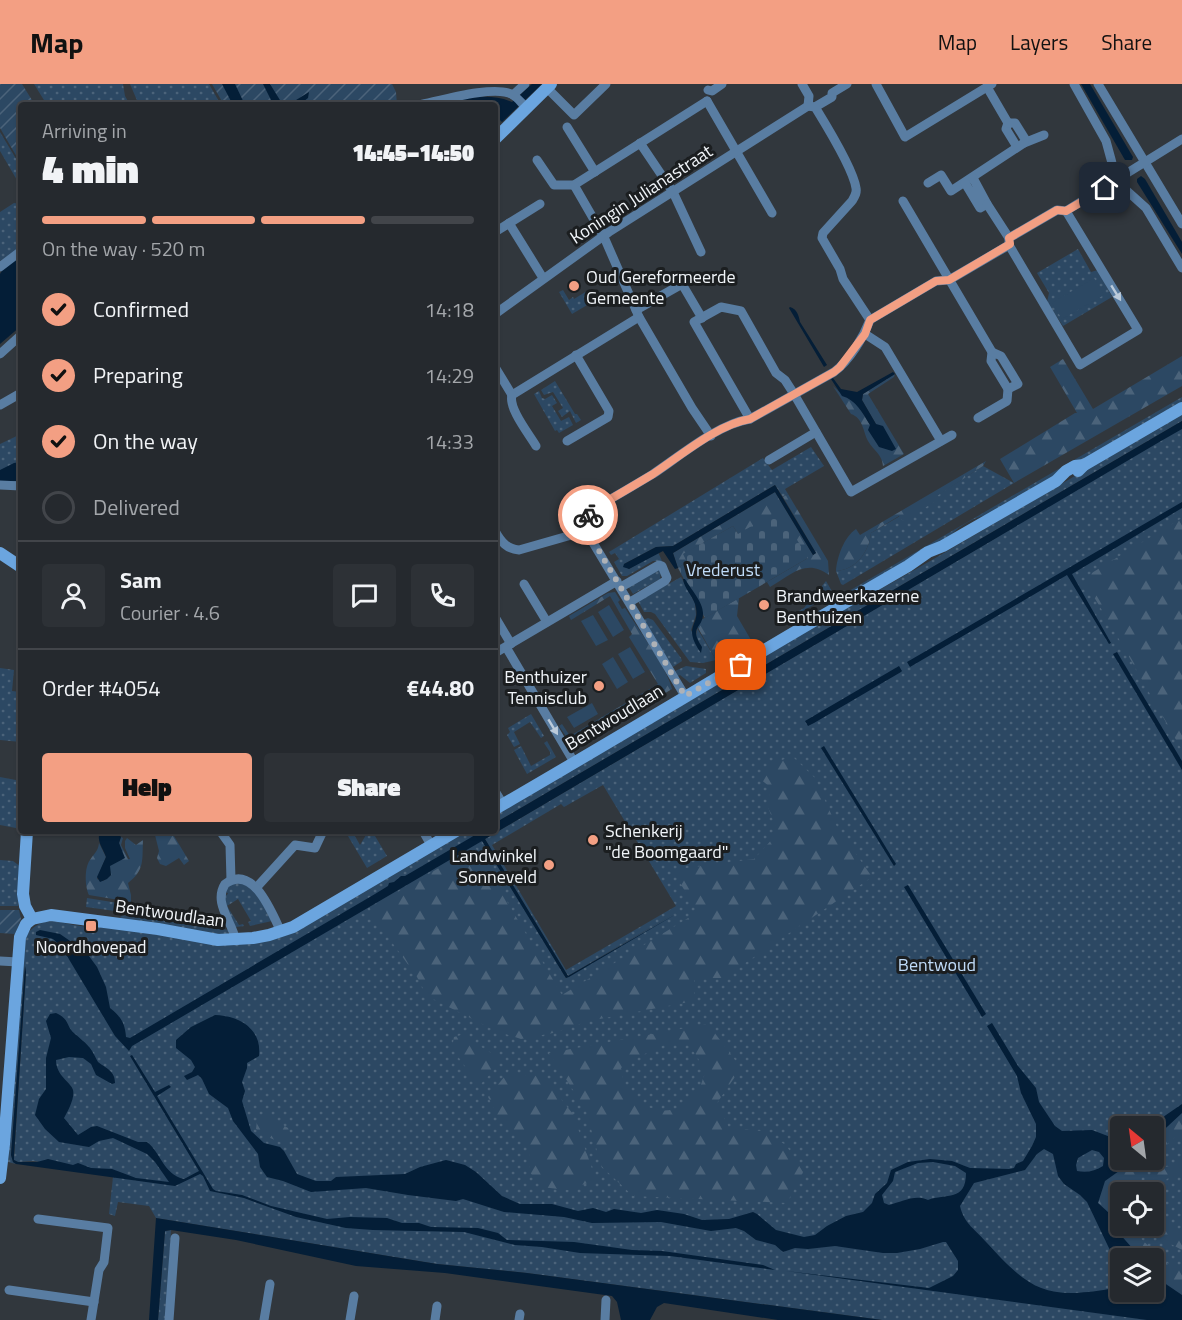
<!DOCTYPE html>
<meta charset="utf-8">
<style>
:root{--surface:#25292e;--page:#2d3136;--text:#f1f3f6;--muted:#a3a6aa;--line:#42454a;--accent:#f39f83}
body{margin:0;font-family:"Titillium Web",sans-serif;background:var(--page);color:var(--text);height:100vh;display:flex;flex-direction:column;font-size:22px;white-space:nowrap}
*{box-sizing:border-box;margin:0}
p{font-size:20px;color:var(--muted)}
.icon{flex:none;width:33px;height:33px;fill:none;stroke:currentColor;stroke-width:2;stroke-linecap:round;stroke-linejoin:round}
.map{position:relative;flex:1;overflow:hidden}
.panel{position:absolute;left:18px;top:18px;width:480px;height:732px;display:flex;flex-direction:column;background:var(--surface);border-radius:6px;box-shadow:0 2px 4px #0004,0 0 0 2px var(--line)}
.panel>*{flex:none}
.needle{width:39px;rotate:331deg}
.buttons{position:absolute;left:1110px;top:1032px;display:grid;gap:12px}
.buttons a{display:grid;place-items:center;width:54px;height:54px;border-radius:6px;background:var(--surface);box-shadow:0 2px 4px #0004,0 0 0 2px var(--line);font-size:30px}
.pin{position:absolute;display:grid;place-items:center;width:51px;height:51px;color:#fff;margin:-26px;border-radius:12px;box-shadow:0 3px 9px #0006}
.courier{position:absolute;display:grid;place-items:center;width:60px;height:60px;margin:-30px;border:4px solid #f39f83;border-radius:50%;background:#fff;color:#222;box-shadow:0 2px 8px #0007}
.headline em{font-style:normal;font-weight:800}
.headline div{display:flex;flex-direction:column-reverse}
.headline{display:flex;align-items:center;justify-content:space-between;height:102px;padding:0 24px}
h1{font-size:39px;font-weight:800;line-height:45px}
.bar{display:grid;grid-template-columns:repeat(4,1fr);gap:9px 6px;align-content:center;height:72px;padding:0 24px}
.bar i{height:8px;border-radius:4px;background:var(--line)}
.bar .current{background:var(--accent)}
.bar p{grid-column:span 4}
.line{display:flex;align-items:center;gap:15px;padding:0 24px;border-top:2px solid var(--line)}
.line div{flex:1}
.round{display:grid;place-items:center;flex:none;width:63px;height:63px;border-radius:6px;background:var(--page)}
ol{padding:0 24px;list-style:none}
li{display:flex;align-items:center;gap:18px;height:66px}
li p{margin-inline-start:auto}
li .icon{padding:6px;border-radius:50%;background:var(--accent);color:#111;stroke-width:4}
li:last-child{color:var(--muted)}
li i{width:33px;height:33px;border:3px solid var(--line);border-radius:50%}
.cta{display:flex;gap:12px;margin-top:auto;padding:12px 24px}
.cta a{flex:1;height:69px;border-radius:6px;background:var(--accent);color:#111;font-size:24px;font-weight:800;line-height:69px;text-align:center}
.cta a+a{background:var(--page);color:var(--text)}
header{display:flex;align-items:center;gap:36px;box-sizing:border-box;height:84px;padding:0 30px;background:var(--accent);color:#111}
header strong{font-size:28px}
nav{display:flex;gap:33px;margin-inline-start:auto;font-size:21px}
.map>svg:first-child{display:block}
.grass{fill:url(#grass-dots);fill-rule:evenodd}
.forest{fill:url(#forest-firs);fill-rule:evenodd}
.cemetery{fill:url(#cemetery-stones)}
.garden{fill:url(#garden-furrows)}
.pitch{fill:#2c4863}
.water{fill:#041e37;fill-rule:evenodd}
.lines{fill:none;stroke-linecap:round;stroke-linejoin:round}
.street{stroke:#597da2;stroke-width:9}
.secondary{stroke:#6ba5df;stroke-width:12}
.oneway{fill:#bccbdb}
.done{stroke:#aeb2b7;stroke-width:6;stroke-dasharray:0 10.8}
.route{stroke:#f39f83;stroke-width:8}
.poi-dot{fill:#f39f83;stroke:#1b1e20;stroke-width:2}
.labels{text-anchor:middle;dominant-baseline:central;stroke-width:6;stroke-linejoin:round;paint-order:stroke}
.street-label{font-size:18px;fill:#f1f5f9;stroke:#1b1e20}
.poi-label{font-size:18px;fill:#f1f5f9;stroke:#1b1e20;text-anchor:start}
.park-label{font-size:18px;fill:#c0dcf9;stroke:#1b1e20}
</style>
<header>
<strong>Map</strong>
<nav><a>Map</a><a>Layers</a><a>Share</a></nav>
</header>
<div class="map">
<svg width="1182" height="1236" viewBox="0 0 1182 1236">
<defs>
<pattern id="grass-dots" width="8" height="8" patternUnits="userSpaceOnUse" patternTransform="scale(1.5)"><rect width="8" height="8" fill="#2c4863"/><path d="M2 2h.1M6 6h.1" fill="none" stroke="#4b637a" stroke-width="1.8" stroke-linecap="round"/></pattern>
<pattern id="forest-firs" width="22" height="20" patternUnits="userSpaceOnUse" patternTransform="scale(1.5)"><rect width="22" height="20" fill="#2c4863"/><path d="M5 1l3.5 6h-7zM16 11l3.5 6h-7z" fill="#4b637a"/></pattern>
<pattern id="cemetery-stones" width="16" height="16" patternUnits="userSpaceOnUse" patternTransform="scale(1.5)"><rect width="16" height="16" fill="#2c4863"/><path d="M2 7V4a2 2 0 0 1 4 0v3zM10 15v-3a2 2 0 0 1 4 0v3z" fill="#4b637a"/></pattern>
<pattern id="garden-furrows" width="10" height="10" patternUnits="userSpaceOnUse" patternTransform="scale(1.5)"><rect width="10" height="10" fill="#2c4863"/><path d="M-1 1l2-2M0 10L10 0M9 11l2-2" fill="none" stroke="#4b637a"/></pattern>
</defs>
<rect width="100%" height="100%" fill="#31373d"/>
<!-- grass -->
<g class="grass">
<polygon points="34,0 123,0 125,12 130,21 47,21"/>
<polygon points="130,0 209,0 221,21 166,21 163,16 154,21 139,21"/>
<polygon points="0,48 21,83 21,103 0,67"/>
<polygon points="14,119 21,120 21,163 0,177 0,128"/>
<polygon points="1078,165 1091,188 1098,186 1112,213 1063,242 1047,218 1049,209 1037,189"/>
<polygon points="563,206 569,216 573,213 574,215 587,207 594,217 572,230 559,208"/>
<polygon points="555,297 575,330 577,330 581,336 576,339 570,327 562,333 558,327 563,324 553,308 544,311 541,306"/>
<polygon points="539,307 542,314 545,315 552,311 557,319 552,322 561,337 569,333 573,341 559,349 557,346 555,347 534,310"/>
<path d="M1182,313v6l-193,112c-13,1 -33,12 -40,23l-96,56 -4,-3z"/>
<polygon points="1182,329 1182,337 495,739 495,729 724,597 733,595 747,587 745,582 932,476"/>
<path d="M1182,340v896h-300l-355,-47 -90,-9 -281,-46 -7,-12 -31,-4 -3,14 -6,-2 4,-37 2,1 1,-6 -83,-11 -15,1 -4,-2 12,-188 -1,-6 -14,189 2,7 3,2 -8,-2 15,-223c22,-30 38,-13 67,-12l1,-3 116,18 94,-16 163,-95h18l-10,6 4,7 6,-4 84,138 111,-66 -109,64 -83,-137 509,-300zM603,701l73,121 -110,64 -74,-125 69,-41 3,3zM1120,1042h34v34h-34zM1120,1108h34v34h-34zM1120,1174h34v34h-34z"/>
<polygon points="21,350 21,400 0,399 0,360"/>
<polygon points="811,363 824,382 785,405 788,410 783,413 775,401 673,462 656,463 624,480 629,485 658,468 662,477 653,477 627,492 622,492 614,478 619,475 615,469 611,471 609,468 763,374 772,386"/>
<path d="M983,382l31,17 -171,102 -2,-1 -5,-13c20,-1 33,-19 35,-38l29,-17 3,4 32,-19 1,-5z"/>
<polygon points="657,485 661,488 660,495 633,510 628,502"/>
<polygon points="681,493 695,519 696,531 691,546 702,563 696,553 697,544 716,576 703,579 690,578 655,530 651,528 644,528 638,517"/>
<polygon points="826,497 833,509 788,536 787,534 804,524"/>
<polygon points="648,534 653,536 681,574 682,577 673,583 643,536"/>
<polygon points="686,582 706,585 706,589 690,599 680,591 678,592 675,587"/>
<polygon points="0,584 14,586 12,607 21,608 21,658 0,656"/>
<polygon points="531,630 544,652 541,654 530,638 514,648 520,660 514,663 507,651 510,648 508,644"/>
<polygon points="547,657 556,673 527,690 514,666 521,662 531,682 550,671 550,668 544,659"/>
<polygon points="0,693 21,697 21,745 0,741"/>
<polygon points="345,747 352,747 360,761 366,751 362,747 372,747 387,772 367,784"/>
<polygon points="0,776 13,777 21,783 18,822 0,822"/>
<polygon points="243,799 257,809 272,837 250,842 248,838 251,837 238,815 227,822 239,841 243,840 244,842 236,843 225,823 224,810 227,811 228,809 224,808 230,800"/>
<polygon points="87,814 224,836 230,843 86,823"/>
<polygon points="121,831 230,846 226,852 120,835"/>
<polygon points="171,1146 166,1236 158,1236 165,1147"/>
</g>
<!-- forest -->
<g class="forest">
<polygon points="1182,272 1182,302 1014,399 1000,375 1075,329 1077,329 1050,283 1063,275 1093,325"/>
<path d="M895,290l-1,3 -26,17 36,60 -21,12c-1,-12 -9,-15 -15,-25 -5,-10 -5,-23 -17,-27l-18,-28c6,6 9,8 16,12 10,5 15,17 21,27l6,-1 -14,-24 1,-6z"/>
<path d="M986,377l-3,5 -46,30 -1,5 -33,20 -4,-5 -28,17c-2,19 -15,37 -35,38 1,-14 8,-34 20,-42l4,6z"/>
<path d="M775,408l38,63 3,-2 -33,-56 5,-3 40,67 1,14c-23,-17 -38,0 -59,12l-3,-5 41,-24 -70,-24 -5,-8 -49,28 3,8 -9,6 -5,-15z"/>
<path d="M1182,434v232c-33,-56 -63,-114 -98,-169l6,-7z"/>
<path d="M615,508l5,8 -2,2 4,7 3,-1c12,19 43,62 47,81l-98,59 -15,-22 3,-2 8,12 88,-52 -29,-47 3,-3 -22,-38 -39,24 -2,-4 39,-23z"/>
<polygon points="739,514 737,532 751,556 716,576 697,542 701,536"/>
<polygon points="792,672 815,694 836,741 872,793 723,894 694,894 694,917 589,937 553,949 521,955 496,947 427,912 417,893 373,832 370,824 475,763 562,911 698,828 672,786 754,775 778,749 768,723 770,703 759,694 765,683"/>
<polygon points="154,747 171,747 189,777 184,781 179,774 166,782 160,780 157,774 159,767"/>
<path d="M121,753l2,1 -2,7 7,14h2l-5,-11v-7l2,-3 9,7 7,-5c-1,20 2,30 -15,43l3,12v7l-42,-7c-4,-8 -5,-27 1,-35 4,-7 8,-8 9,-17l7,14 -9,22 6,2 8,-6 -2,-9 13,-7 -3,-16z"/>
<path d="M708,940l33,44 -24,35 12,25 32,3 25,14 17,27 -16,31 -154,-7 -32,-30 -15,-56 -37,-57zM668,959l20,2 9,11 8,18c-3,6 -5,16 -9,21 -21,24 -51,18 -69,-4 -4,-5 -4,-16 -6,-23l9,-7z"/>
<polygon points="461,951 503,976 479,1002 452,964 454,953"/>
<path d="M509,987l24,6 7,-4 33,41 23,66 -28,10 -27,-3 -12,-16c4,-34 -9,-26 -27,-48 -5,-7 -9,-17 -14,-26z"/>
<polygon points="1182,1029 1182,1049 1170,1057 1154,1075 1154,1055"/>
<polygon points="265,1031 288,1044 291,1053 287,1061 263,1051 256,1045 257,1037"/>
<polygon points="1127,1076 1153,1076 1134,1095 1131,1108 1120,1108 1120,1142 1136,1142 1131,1145 1165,1178 1182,1187 1182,1211 1154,1192 1154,1174 1141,1174 1118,1148 1109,1129 1098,1119 1105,1096"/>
<path d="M1182,1081v12l-10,-2 -11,9 -5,30 17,15 9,5v16l-45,-24h17v-34h-6c7,-20 10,-27 34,-27z"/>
</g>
<!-- cemetery -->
<polygon class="cemetery" points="779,426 808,474 705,534 678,484 687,478 683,470 733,442 738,450"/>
<!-- garden -->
<g class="garden">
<polygon points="0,0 22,0 35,21 21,21 21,80 0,44"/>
<polygon points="212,0 392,0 396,8 397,21 224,21"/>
<polygon points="0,826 19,826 21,835 15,850 0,849"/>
</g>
<!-- pitch -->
<g class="pitch">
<polygon points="1094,194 1104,211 1062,235 1052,219"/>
<polygon points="609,521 624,546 613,553 598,528"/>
<polygon points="593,531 608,556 596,562 581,537"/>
<polygon points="630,563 645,588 633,595 618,570"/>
<polygon points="613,573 628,598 617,605 602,580"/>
<polygon points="592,619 598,630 574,644 567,633"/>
</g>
<!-- water -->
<g class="water">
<polygon points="222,0 235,0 245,21 233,21"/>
<polygon points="263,0 270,0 283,21 288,21 309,8 308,14 299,21 270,21 273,20"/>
<path d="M532,0h10l-40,38 -7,-7v-10h-62c26,-5 53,-14 79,-3z"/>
<polygon points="1081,0 1090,0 1133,73 1132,76 1125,76"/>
<polygon points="1141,92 1145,95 1182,158 1182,170 1137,98 1137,95"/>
<polygon points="21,171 21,242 0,260 0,190 5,182"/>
<path d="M790,223c7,2 9,9 10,15l27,43 -3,2 -35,-59z"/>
<path d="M893,288l2,2 -32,20 -1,6 14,24 7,2 13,23 -4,2 -13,-4 -11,-17 2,-5c-8,-13 -14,-25 -28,-29l-11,-17 2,-1 8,11 16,3z"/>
<path d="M1182,337v8l-21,12 -676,398 83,137 110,-63 -109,64 -3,1 -2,-3 -82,-134 -350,205 -3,5 -14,-15 -54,-90 -8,-7 -17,-4v-3l4,-2 20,4 26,18 11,15 9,20 4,21c11,9 15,15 16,29l4,1 245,-144 13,-8 1,-3 5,-1 7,-6h4l77,-45h13v-8z"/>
<polygon points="21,378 21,397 0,397 0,386 14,379"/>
<polygon points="775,401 816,469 813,471 775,408 673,469 678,484 675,485 663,467 629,485 623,483 624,480 656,463 673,462"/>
<polygon points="1182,418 1182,424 1072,490 1111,559 1109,560 1067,491 910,583 907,578"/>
<path d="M683,495h2c5,9 18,23 18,34 0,17 -15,12 -1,34l-1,6c-20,-29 1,-26 -6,-49 -3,-9 -11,-16 -12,-25z"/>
<polygon points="1117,568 1182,677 1182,686 1113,570"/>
<polygon points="899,582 902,587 901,588 814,639 808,642 805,637"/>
<polygon points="824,662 896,780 894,782 821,664"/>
<path d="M100,747l18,2 3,4 -2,6 6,15 -15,8 1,9 -4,4 -7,3 -3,-5 9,-20c-3,-9 -10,-16 -6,-26z"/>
<polygon points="908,801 986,930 982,933 904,803"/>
<path d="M25,882l1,6 -12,183v5l4,2h19l11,-3 25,6 5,-2 13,5 21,1 24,9 33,4 -14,-20 -8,-8 -34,-16 -14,3 -10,6 -30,-5 -14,-13 -10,-14 4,-16 7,-10v-31l5,-20 -5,-17 4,-7 6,-1c15,7 9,13 19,21 14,12 15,12 23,28 9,7 17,9 17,21l-3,1 -16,-9 -5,-11 -8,-6 -14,-1 -13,3c0,16 15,22 17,30 2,8 -5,21 -9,28l14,17 13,-8 6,-1 41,16h9c15,12 16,32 37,37l15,-8 -69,-115 2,-1 23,37 14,-7 2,2 -14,9 56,93 3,2 26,4 29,11 56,13 23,-2 37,1 15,5h17l12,4 47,1 20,5 9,7 67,2 58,8 30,1 101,14 12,5 -105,-14 -90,-3 -38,-6 -27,-2 -51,-13 -91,-2 -27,-2 -50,-11 -52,-19 -34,-7 -7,-15 -3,-2 -25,12 -159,-22 -3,-2 -2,-7z"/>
<path d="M215,931c25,1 47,14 44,41l-12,7v5l-5,14 3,9 -3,10 9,30 13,12 16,4 4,4 13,23 19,7h15l5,-4 69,-3 15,-7 26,-7 19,5 11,7 26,24 18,8h32l26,7 15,-3 13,4 8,-3 27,4 16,-3 27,4 18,6 27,-1 24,-7 4,2 19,16 28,7 11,-2 12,-9 19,-10 17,-4 9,-9 3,-9 12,-11 4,-13 17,-8 22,-3 22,2 18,7 39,1 5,-1 2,-4 7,-3 9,-15 4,-9v-13l-15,-31 -4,-17 -30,-50 5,-3 26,43 18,22 3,14 16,24 7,5 30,-1 21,8 7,1v21h7l-8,11 -14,10 -7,22 11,10 9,19 23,26h-21v34h34v-16l28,19v25h-35l-361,-49 143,17 24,-12 5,-6v-9l-12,-19h-3l-23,7 -23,4h-14l-48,-7 -27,3 -13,-1 -12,4 -8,-7 -19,-5 -12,-9 -8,-3 -25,3 -50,-9 -69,1 -28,-6 -60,-5 -41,-13 -7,2 -48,-6 -42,-7 -55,4 -28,-11 -16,-4 -7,-10 -2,-13 -25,-33 -5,-13 -19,-14 -7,-15 -4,-4 -11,5 -3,-4 8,-4 3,-5 -4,-7 -15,-12v-8l15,-13zM1044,1065l9,5 5,22 6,8 16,11 7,7 31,65v10l-9,12c-64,11 -80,0 -122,-46 -11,-13 -23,-19 -27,-37l14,-23 51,-13 12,-16zM1092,1066l7,2 5,6 -1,8c-8,5 -16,7 -26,5l-1,-6 2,-7zM933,1078l22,4 11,7c0,29 -20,20 -38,27 -13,-6 -26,2 -39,5l-5,-2 -2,-8 11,-14 2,-9 23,-9z"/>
<polygon points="1182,1020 1182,1029 1154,1055 1154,1042 1150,1042"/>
<polygon points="156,1134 437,1180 527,1189 882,1236 778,1236 664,1219 657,1223 650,1236 621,1236 617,1218 612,1212 445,1189 356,1182 236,1156 171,1146 165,1147 158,1236 149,1236"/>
</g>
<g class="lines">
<!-- street -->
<g class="street">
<polyline points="876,0 905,53 992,0"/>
<polyline points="1074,0 1106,57 1112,79 1119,95 1126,106 1146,124 1182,184"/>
<polyline points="1098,0 1182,140"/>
<polyline points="987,3 1008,39 1006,45 1017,63"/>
<polyline points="547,4 574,31 606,0"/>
<polyline points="708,6 712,7 722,0"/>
<polyline points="513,11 525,0"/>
<polyline points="707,17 772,129"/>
<path d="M419,21c20,-4 77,-21 94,-10 5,3 9,9 14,13"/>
<polyline points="815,23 832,13 832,9 847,0"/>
<polyline points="567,43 595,88"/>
<polyline points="640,59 673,108 701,168"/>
<polyline points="1024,59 1044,51"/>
<polyline points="537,76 554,101 574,101 707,17"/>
<polyline points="928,99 941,91 951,107 1024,59 1025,55 1015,39 1008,39"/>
<polyline points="965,99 980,124 987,120 973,94"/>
<polyline points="574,101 604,153 639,233 692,324 711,352"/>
<polyline points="903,117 992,268 991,277 1008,305 1007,317 978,334"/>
<polyline points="987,120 1009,154"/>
<polyline points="509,139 543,194"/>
<polyline points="495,148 540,120"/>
<polyline points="1009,161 1080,281 1138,246 1066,127"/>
<polyline points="0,183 21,167"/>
<polyline points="636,226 682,200 702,234"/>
<polyline points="495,230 609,148 808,22"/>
<polyline points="870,236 936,197 949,196 1009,161 1009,154 1057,126 1066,127 1182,55"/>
<polyline points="865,250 885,263 941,357"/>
<polyline points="992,268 1001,272 1018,300 1008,305"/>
<polyline points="0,270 21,251"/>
<polyline points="495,283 512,311"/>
<polyline points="512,311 639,233"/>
<path d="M512,311c-4,13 17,39 24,51"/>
<polyline points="0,321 21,309"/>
<polyline points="750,335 694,238 721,223 741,227 776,289 785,296 794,310 851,408 952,351"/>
<polyline points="567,357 608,333 609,327 576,271"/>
<polyline points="769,376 816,348"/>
<polyline points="0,401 21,402"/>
<path d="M495,447c6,11 12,18 24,19l56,-16h9l5,2 96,160"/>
<path d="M584,450c1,-10 1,-18 9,-25 20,-11 40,-23 60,-35 27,-18 65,-50 97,-55l84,-47c16,-12 29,-34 36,-52l-27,-41 -3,-10 -18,-31 1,-5 29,-32c3,-5 5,-8 4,-13 -3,-20 -30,-63 -41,-81l-7,-1 1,-10 -7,-12"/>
<polyline points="524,500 547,538"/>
<polyline points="621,503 659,481 662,482 667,494 665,497 630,518"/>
<polyline points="495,533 511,560"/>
<polyline points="506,563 574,678"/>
<polyline points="495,569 617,497"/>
<polyline points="495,707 503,720"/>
<polyline points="220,747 230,761 231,796"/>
<polyline points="423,747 431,761"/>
<polyline points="256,804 295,761 315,764 323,747"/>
<path d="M236,857c-4,-20 -23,-38 -11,-57 28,-21 47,29 56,48"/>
<polyline points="0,877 18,878"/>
<polyline points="38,1135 108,1144 104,1178 99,1186 91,1236"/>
<polyline points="9,1206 94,1218"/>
<polyline points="169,1236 175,1154"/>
<polyline points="264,1236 270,1200"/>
<polyline points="350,1236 354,1212"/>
<polyline points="435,1236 437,1222"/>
<polyline points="519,1236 520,1230"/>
<polyline points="605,1236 606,1216"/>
</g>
<!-- secondary -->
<g class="secondary">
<polyline points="495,55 551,0"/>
<polyline points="1078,387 1084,381 1182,324"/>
<polyline points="0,469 21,483"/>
<path d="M495,725c138,-80 274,-163 413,-243l20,-14 15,-6 113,-65 10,-10 9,-5 9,-1"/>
<polyline points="27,747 23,810 25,822 32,835"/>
<polyline points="0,1094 4,1060 20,853 26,840 32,835 51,831 158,845 218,856 253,854 269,851 293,843 456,747"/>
</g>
</g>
<!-- one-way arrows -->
<defs><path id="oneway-solid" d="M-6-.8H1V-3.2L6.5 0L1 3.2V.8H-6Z" transform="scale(1.5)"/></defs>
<g class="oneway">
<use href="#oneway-solid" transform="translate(1116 209) rotate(58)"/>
<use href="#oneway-solid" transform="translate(553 643) rotate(59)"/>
</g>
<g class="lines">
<!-- done -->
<polyline class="done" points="588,431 584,450 592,455 685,612 741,581"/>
<!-- route -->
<path class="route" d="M588,431l5,-6c20,-11 40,-23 60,-35 27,-18 65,-50 97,-55l84,-47 6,-5 25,-33 5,-14 66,-39 13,-1 61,-36 -1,-6 48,-28 9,1 39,-23"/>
</g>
<!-- markers -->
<g class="poi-dot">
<circle cx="574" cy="202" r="6"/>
<circle cx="764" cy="521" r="6"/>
<circle cx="599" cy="602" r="6"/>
<circle cx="593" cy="756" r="6"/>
<circle cx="549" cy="781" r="6"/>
<rect x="85" y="836" width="12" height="12" rx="3"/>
</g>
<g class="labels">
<!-- street labels -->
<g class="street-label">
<text transform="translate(641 110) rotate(-33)">Koningin Julianastraat</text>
<text transform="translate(614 633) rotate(-31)">Bentwoudlaan</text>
<text transform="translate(170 829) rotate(8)">Bentwoudlaan</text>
</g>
<!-- poi labels -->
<g class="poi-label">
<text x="586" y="192">Oud Gereformeerde<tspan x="586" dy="21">Gemeente</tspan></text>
<text x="776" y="511">Brandweerkazerne<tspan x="776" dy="21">Benthuizen</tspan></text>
<text x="587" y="592" text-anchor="end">Benthuizer<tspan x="587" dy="21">Tennisclub</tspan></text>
<text x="605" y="746">Schenkerij<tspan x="605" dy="21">"de Boomgaard"</tspan></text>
<text x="537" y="771" text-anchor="end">Landwinkel<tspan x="537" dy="21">Sonneveld</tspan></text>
<text x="91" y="862" text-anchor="middle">Noordhovepad</text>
</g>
<!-- park labels -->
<g class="park-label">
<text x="723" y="485">Vrederust</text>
<text x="937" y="880">Bentwoud</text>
</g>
</g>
</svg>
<div class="buttons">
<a><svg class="needle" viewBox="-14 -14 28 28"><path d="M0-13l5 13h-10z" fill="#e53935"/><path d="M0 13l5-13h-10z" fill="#a3a6aa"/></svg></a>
<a><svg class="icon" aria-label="locate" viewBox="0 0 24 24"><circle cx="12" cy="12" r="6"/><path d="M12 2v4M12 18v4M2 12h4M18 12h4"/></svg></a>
<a><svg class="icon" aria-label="layers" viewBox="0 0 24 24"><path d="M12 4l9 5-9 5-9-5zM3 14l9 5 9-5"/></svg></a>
</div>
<div class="pin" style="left:741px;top:581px;background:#ea580c"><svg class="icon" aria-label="bag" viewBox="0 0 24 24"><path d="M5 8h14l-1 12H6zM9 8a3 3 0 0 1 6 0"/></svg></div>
<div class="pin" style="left:1105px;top:104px;background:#1f2937"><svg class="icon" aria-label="home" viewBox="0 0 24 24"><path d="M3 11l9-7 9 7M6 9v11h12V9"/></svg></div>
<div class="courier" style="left:588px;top:431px"><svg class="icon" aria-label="bike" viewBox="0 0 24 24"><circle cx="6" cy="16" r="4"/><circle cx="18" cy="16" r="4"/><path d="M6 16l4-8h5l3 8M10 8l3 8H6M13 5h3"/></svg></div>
<section class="panel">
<div class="headline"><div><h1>4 min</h1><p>Arriving in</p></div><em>14:45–14:50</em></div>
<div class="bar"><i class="current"></i><i class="current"></i><i class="current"></i><i></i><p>On the way · 520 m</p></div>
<ol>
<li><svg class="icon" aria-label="check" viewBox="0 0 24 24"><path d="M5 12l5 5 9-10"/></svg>Confirmed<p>14:18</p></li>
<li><svg class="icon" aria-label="check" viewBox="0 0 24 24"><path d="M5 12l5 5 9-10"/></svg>Preparing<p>14:29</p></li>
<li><svg class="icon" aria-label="check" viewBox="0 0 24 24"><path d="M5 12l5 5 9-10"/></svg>On the way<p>14:33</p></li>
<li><i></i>Delivered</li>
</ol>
<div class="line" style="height:108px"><a class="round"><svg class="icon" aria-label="person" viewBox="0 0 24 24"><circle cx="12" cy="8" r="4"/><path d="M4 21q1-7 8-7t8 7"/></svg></a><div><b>Sam</b><p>Courier · 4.6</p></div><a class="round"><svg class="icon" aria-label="chat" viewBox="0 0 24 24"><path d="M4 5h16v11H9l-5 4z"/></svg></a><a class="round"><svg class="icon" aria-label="phone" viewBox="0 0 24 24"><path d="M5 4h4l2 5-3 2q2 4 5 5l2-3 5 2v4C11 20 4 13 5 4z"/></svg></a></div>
<div class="line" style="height:78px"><div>Order #4054</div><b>€44.80</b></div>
<div class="cta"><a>Help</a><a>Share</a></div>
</section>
</div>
